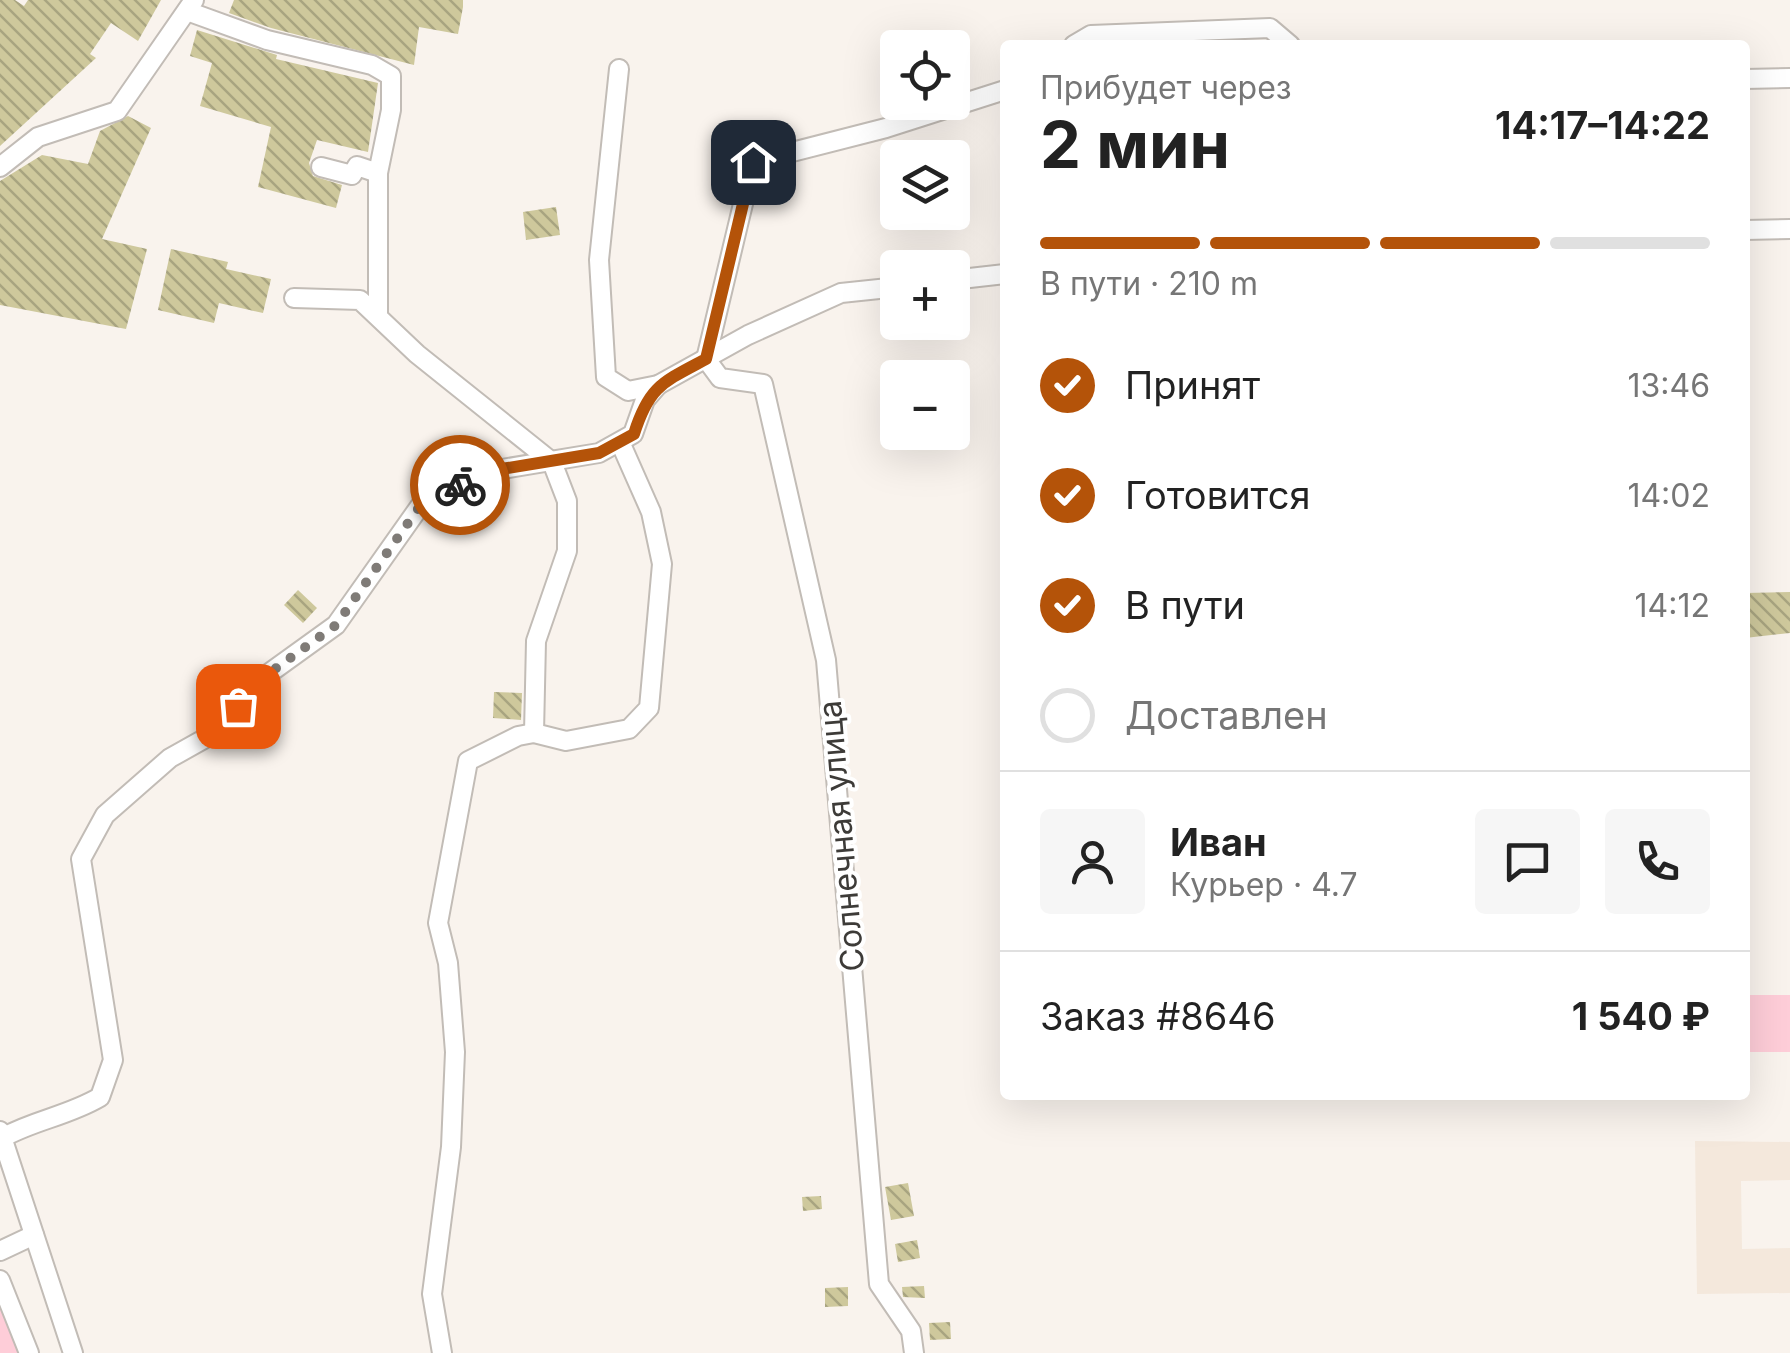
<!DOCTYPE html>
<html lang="ru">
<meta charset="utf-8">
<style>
:root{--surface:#fff;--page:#f6f6f6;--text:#222;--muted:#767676;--line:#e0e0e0;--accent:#b45309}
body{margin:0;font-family:Inter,sans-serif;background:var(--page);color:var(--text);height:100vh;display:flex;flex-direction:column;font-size:38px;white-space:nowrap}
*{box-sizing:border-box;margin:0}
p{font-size:32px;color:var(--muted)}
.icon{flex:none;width:55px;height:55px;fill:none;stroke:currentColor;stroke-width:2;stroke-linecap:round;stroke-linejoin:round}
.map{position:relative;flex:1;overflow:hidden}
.sheet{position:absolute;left:1000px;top:40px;width:750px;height:1060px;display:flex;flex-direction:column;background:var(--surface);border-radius:10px;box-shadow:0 10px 40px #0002}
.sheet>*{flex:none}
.controls{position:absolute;left:880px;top:30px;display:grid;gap:20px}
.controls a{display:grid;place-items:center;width:90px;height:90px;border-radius:10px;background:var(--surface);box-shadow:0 10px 40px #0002;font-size:50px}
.pin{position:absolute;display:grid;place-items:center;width:85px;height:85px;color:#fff;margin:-42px;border-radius:20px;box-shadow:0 5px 15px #0006}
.courier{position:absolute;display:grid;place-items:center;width:100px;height:100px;margin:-50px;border:8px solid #b45309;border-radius:50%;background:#fff;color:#222;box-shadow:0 2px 12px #0007}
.headline em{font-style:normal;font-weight:700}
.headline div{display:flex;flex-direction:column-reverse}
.headline{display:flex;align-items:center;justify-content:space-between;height:170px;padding:0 40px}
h1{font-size:65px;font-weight:700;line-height:75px}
.bar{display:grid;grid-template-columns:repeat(4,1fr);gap:15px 10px;align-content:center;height:120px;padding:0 40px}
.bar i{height:12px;border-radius:8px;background:var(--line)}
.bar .on{background:var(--accent)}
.bar p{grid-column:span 4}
.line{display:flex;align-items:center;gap:25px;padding:0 40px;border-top:2px solid var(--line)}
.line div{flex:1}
.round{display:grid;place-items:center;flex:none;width:105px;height:105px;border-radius:10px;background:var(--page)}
ol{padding:0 40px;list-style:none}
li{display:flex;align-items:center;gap:30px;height:110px}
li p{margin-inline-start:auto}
li .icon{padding:10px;border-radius:50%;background:var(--accent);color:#fff;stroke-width:4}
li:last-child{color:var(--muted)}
li i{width:55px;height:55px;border:5px solid var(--line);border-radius:50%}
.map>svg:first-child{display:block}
.built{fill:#f4e8dc}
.green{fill:#fecdd8}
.building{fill:url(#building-back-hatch)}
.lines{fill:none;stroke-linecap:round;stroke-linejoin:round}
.street-casing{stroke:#c2bcb6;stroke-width:22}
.street{stroke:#fff;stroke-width:18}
.done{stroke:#7f7b77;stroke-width:10;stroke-dasharray:0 18}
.route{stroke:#b45309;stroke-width:12}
.labels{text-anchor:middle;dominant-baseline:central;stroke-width:8;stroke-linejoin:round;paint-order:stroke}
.street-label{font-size:32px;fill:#3d3b38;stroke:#fff}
</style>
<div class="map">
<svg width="1790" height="1353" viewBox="0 0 1790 1353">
<defs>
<pattern id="building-back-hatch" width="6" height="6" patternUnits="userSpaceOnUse" patternTransform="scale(2.5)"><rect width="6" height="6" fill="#cec89c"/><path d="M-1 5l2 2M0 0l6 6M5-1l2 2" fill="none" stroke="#a8a480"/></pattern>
</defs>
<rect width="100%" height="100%" fill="#f9f3ed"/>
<!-- built -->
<polygon class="built" points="1695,1141 1790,1142 1790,1180 1741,1181 1742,1249 1790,1248 1790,1293 1697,1294"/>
<!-- green -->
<g class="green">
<rect x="1745" y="995" width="45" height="57"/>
<polygon points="0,1288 20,1353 0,1353"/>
</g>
<!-- building -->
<g class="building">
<polygon points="0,0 15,0 24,6 28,0 161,0 138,41 111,23 90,54 96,58 0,146"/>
<polygon points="234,0 463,0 463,7 458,34 419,27 414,65 271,28 229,13"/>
<polygon points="197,30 277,55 276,59 378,83 368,152 317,140 309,163 313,176 342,185 336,208 258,187 271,127 200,106 212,63 190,56"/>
<polygon points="128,116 151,128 102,239 147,249 126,329 0,305 0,181 42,155 88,164 100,131"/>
<polygon points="556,207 560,235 526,240 523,212"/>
<polygon points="171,249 228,262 226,269 271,279 263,313 219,303 214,323 158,310"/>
<polygon points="298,590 317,608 303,623 284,605"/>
<polygon points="1790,592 1790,633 1745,638 1745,593"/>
<polygon points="494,692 522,693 521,720 493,718"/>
<polygon points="908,1183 914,1216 891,1220 885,1187"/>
<polygon points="821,1196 822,1209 803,1211 802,1197"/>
<polygon points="917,1240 920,1258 898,1262 895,1244"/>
<polygon points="924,1286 925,1298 903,1297 902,1287"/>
<polygon points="848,1287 848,1306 825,1307 825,1288"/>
<polygon points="950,1322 951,1339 930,1340 929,1323"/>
</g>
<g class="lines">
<defs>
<g id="street">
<polyline points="187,11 267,40 372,65 391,76 391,110 378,173 378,315"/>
<polyline points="1074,45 1091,35 1270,28 1290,45"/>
<polyline points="619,69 599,260 606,377 628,391 658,385 748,335 841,293 898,287"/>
<polyline points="1745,79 1790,78"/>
<polyline points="0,167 38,137 117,111 194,0"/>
<polyline points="321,167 352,175 357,166 378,173"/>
<polyline points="1745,230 1790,229"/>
<polyline points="952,280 1005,274"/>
<polyline points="294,298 360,300 417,354 552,462 567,501 567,551 536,641 534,733 566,741 629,729 649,708 662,564 651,512 620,442"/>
<polyline points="0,1131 73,1353"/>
<path d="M2,1138c32,-18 66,-22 98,-41l13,-37 -32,-201 24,-44 65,-57 50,-28 37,-48 79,-57 89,-126 77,-30 97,-16 34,-19 12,-34 13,-15"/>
<polyline points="0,1251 34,1235"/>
<polyline points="0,1280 29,1353"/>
<polyline points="442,1353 432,1294 451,1147 455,1052 448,963 438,923 468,761 518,736 534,733"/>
<polyline points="914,1353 911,1331 879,1284 826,660 763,384 720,378 706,359 753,162 886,128 1005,90"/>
</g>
</defs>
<!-- street casing -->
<use href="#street" class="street-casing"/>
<!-- street -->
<use href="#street" class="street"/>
</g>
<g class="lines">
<!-- done -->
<polyline class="done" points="238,706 257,682 336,625 425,499 460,485"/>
<!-- route -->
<path class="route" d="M460,485l42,-16 97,-16 35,-19c15,-48 29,-52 72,-75l47,-197"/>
</g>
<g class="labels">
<!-- street labels -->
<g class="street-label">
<text transform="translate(841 836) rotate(-95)">Солнечная улица</text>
</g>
</g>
</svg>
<div class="controls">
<a><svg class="icon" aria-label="locate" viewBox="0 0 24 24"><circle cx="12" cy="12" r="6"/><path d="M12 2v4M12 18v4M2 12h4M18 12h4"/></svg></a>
<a><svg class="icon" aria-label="layers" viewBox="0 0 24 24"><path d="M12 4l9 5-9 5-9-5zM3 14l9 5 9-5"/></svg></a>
<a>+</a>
<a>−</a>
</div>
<div class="pin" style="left:238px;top:706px;background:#ea580c"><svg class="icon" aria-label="bag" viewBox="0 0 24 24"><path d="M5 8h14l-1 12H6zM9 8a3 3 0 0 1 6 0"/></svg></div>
<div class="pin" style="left:753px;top:162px;background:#1f2937"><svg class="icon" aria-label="home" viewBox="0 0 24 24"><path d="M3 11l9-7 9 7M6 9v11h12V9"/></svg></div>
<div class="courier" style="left:460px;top:485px"><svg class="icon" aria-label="bike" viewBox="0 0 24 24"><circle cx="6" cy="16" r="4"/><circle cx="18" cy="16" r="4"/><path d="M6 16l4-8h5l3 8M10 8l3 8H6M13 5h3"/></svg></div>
<section class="sheet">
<div class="headline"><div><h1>2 мин</h1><p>Прибудет через</p></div><em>14:17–14:22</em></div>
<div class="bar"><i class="on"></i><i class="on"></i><i class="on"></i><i></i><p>В пути · 210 m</p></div>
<ol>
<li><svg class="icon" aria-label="check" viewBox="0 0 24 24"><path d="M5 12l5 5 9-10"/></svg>Принят<p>13:46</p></li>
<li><svg class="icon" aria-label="check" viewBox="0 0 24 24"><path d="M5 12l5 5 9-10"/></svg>Готовится<p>14:02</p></li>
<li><svg class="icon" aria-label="check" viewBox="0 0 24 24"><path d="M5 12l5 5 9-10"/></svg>В пути<p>14:12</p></li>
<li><i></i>Доставлен</li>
</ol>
<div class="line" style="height:180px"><a class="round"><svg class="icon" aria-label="person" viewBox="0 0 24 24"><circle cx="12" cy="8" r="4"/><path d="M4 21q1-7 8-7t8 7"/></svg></a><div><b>Иван</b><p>Курьер · 4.7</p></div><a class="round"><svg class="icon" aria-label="chat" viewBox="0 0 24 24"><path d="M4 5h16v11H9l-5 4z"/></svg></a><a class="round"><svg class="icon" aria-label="phone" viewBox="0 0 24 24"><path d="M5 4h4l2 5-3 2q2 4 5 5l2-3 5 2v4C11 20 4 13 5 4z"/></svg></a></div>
<div class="line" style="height:130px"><div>Заказ #8646</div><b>1 540 ₽</b></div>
</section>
</div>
